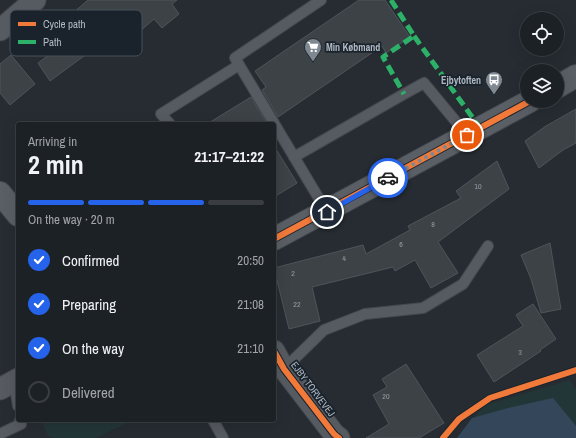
<!DOCTYPE html>
<meta charset="utf-8">
<style>
:root{--surface:#1c2126;--page:#25292e;--text:#f1f3f6;--muted:#a0a3a7;--line:#3a3e43;--accent:#2563eb}
body{margin:0;font-family:"Archivo Narrow",sans-serif;background:var(--page);color:var(--text);height:100vh;display:flex;flex-direction:column;font-size:15px;white-space:nowrap}
*{box-sizing:border-box;margin:0}
p{font-size:13px;color:var(--muted)}
.icon{flex:none;width:22px;height:22px;fill:none;stroke:currentColor;stroke-width:2;stroke-linecap:round;stroke-linejoin:round}
.map{position:relative;flex:1;overflow:hidden}
.sheet{position:absolute;left:16px;top:122px;width:260px;height:300px;display:flex;flex-direction:column;background:var(--surface);border-radius:4px;box-shadow:0 4px 16px #0002,0 0 0 1px var(--line)}
.sheet>*{flex:none}
.controls{position:absolute;left:520px;top:12px;display:grid;gap:8px}
.controls a{display:grid;place-items:center;width:44px;height:44px;border-radius:50%;background:var(--surface);box-shadow:0 4px 16px #0002,0 0 0 1px var(--line);font-size:20px}
.pin{position:absolute;display:grid;place-items:center;width:34px;height:34px;color:#fff;margin:-17px;border:2px solid #fff;border-radius:50%;box-shadow:0 1px 4px #0007}
.courier{position:absolute;display:grid;place-items:center;width:40px;height:40px;margin:-20px;border:3px solid #2563eb;border-radius:50%;background:#fff;color:#222;box-shadow:0 1px 5px #0007}
.summary em{font-style:normal;font-weight:700}
.summary div{display:flex;flex-direction:column-reverse}
.summary{display:flex;align-items:center;justify-content:space-between;height:68px;padding:0 12px}
h1{font-size:26px;font-weight:700;line-height:30px}
.bar{display:grid;grid-template-columns:repeat(4,1fr);gap:6px 4px;align-content:center;height:48px;padding:0 12px}
.bar i{height:5px;border-radius:3px;background:var(--line)}
.bar .on{background:var(--accent)}
.bar p{grid-column:span 4}
ol{padding:0 12px;list-style:none}
li{display:flex;align-items:center;gap:12px;height:44px}
li p{margin-inline-start:auto}
li .icon{padding:4px;border-radius:50%;background:var(--accent);color:#fff;stroke-width:4}
li:last-child{color:var(--muted)}
li i{width:22px;height:22px;border:2px solid var(--line);border-radius:50%}
.map>svg:first-child{display:block}
.green{fill:#233637}
.water{fill:#34465a}
.building{fill:#3d4247;stroke:#4e545a}
.lines{fill:none;stroke-linecap:round;stroke-linejoin:round}
.lane-casing{stroke:#44484d;stroke-width:12}
.street-casing{stroke:#44484d;stroke-width:23}
.secondary-casing{stroke:#44484d;stroke-width:24}
.lane{stroke:#565a61;stroke-width:10}
.street{stroke:#565a61;stroke-width:21}
.secondary{stroke:#5a5f66;stroke-width:22}
.quiet{stroke:#2db169;stroke-width:5;stroke-dasharray:10 5;stroke-linecap:butt}
.cycleway-casing{stroke:#1a232c;stroke-width:8}
.cycleway{stroke:#f17a3a;stroke-width:6}
.done{stroke:#7f8891;stroke-width:4;stroke-dasharray:0 7.2}
.route{stroke:#2563eb;stroke-width:5}
.labels{text-anchor:middle;dominant-baseline:central;stroke-width:3.5;stroke-linejoin:round;paint-order:stroke}
.number-label{font-size:8px;fill:#929ba5}
.poi-label{font-size:10px;font-weight:bold;fill:#afb9c4;stroke:#1a232c;text-anchor:start}
.street-label{font-size:10px;fill:#afb9c4;stroke:#1a232c}
.key{fill:#1a232c;stroke:#47505a;stroke-width:1}
.key-label{font-size:11px;fill:#afb9c4}
</style>
<div class="map">
<svg width="576" height="438" viewBox="0 0 576 438">
<rect width="100%" height="100%" fill="#262c32"/>
<!-- green -->
<g class="green">
<polygon points="570,380 576,389 576,438 456,438 485,405"/>
<polygon points="41,420 133,420 96,438 53,438 48,436"/>
</g>
<!-- water -->
<polygon class="water" points="553,398 576,426 576,438 457,438 472,418 508,408"/>
<!-- building -->
<g class="building">
<polygon points="88,0 177,0 172,4 179,14 162,28 154,19 124,45 113,32 96,47 50,81 38,63 85,29 72,14"/>
<polygon points="359,0 385,0 410,37 386,53 382,46 278,117 262,90 266,87 255,71"/>
<polygon points="11,55 35,84 10,105 0,93 0,64"/>
<polygon points="251,97 267,124 207,124"/>
<polygon points="576,109 576,143 563,150 539,168 525,141 546,126"/>
<polygon points="274,146 297,183 274,197"/>
<polygon points="497,161 509,189 438,242 458,273 431,288 415,260 395,271 393,267 312,287 320,321 289,329 274,268 363,245 366,254 410,230 408,226 461,198 456,191"/>
<polygon points="550,243 561,309 541,313 531,279 521,255"/>
<polygon points="533,304 556,339 540,350 541,351 494,382 477,355 523,326 516,315"/>
<polygon points="406,364 444,423 419,438 366,438 389,424 373,395 387,387 382,379"/>
</g>
<g class="lines">
<defs>
<g id="lane">
<polyline points="321,0 235,58 327,212"/>
<polyline points="170,124 161,114 239,65"/>
<polyline points="294,157 404,94 424,83 467,135"/>
<polyline points="274,374 284,369 324,330 365,314 423,308 463,284 488,246"/>
<polyline points="14,381 18,406"/>
<polyline points="213,420 223,438"/>
<polyline points="0,434 21,424 20,420"/>
</g>
<g id="street">
<polyline points="0,30 35,0"/>
<polyline points="274,351 284,369 334,434 339,438"/>
<polyline points="0,389 18,379"/>
</g>
<g id="secondary">
<polyline points="557,87 576,76"/>
<polyline points="0,193 18,215"/>
<polyline points="274,239 530,101"/>
</g>
</defs>
<!-- lane casing -->
<use href="#lane" class="lane-casing"/>
<!-- street casing -->
<use href="#street" class="street-casing"/>
<!-- secondary casing -->
<use href="#secondary" class="secondary-casing"/>
<!-- lane -->
<use href="#lane" class="lane"/>
<!-- street -->
<use href="#street" class="street"/>
<!-- secondary -->
<use href="#secondary" class="secondary"/>
<!-- quiet -->
<g class="quiet">
<polyline points="391,0 414,36 383,57 404,94"/>
<polyline points="414,36 480,128"/>
</g>
<defs>
<g id="cycleway">
<polyline points="274,239 530,101"/>
<polyline points="274,351 284,369 334,434 339,438"/>
<polyline points="443,438 459,419 490,398 576,370"/>
</g>
</defs>
<!-- cycleway casing -->
<use href="#cycleway" class="cycleway-casing"/>
<!-- cycleway -->
<use href="#cycleway" class="cycleway"/>
</g>
<g class="lines">
<!-- done -->
<polyline class="done" points="388,178 467,135"/>
<!-- route -->
<polyline class="route" points="327,212 388,178"/>
</g>
<!-- icons -->
<defs>
<symbol id="supermarket-pin" viewBox="-11 -11 22 30"><path d="M0 17L-7.5 6A9.5 9.5 0 1 1 7.5 6Z" fill="#7f8891" stroke="#1a232c"/><path d="M-6-5.5h2.5l.6 2H6L4.5 2H-2.5L-4.4-4H-6ZM-1.5 3.2a1.3 1.3 0 1 0 .1 0ZM3 3.2a1.3 1.3 0 1 0 .1 0Z" fill="#fff"/></symbol>
<symbol id="bus-pin" viewBox="-11 -11 22 30"><path d="M0 17L-7.5 6A9.5 9.5 0 1 1 7.5 6Z" fill="#7f8891" stroke="#1a232c"/><path d="M-5-6H5V4H4V6H2V4H-2V6H-4V4H-5ZM-3.5-4V0h7V-4ZM-3.5 1.2v1.5H-2V1.2ZM2 1.2v1.5H3.5V1.2Z" fill="#fff"/></symbol>
</defs>
<g fill-rule="evenodd">
<use href="#supermarket-pin" x="303" y="37" width="20" height="27"/>
<use href="#bus-pin" x="484" y="70" width="20" height="27"/>
</g>
<g class="labels">
<!-- number labels -->
<g class="number-label">
<text x="478" y="186">10</text>
<text x="433" y="224">8</text>
<text x="401" y="244">6</text>
<text x="344" y="258">4</text>
<text x="293" y="273">2</text>
<text x="297" y="304">22</text>
<text x="520" y="352">3</text>
<text x="386" y="396">20</text>
</g>
<!-- poi labels -->
<g class="poi-label">
<text x="326" y="47">Min Købmand</text>
<text x="481" y="80" text-anchor="end">Ejbytoften</text>
</g>
<!-- street labels -->
<g class="street-label">
<text transform="translate(313 389) rotate(53)">EJBY TORVEVEJ</text>
</g>
</g>
<!-- legend -->
<rect x="10" y="10" width="132" height="46" rx="6" class="key"/>
<rect x="18" y="22" width="18" height="4" fill="#f17a3a"/>
<rect x="18" y="40" width="18" height="4" fill="#2db169"/>
<g class="key-label">
<text x="43" y="28">Cycle path</text>
<text x="43" y="46">Path</text>
</g>
</svg>
<div class="controls">
<a><svg class="icon" aria-label="locate" viewBox="0 0 24 24"><circle cx="12" cy="12" r="6"/><path d="M12 2v4M12 18v4M2 12h4M18 12h4"/></svg></a>
<a><svg class="icon" aria-label="layers" viewBox="0 0 24 24"><path d="M12 4l9 5-9 5-9-5zM3 14l9 5 9-5"/></svg></a>
</div>
<div class="pin" style="left:467px;top:135px;background:#ea580c"><svg class="icon" aria-label="bag" viewBox="0 0 24 24"><path d="M5 8h14l-1 12H6zM9 8a3 3 0 0 1 6 0"/></svg></div>
<div class="pin" style="left:327px;top:212px;background:#1f2937"><svg class="icon" aria-label="home" viewBox="0 0 24 24"><path d="M3 11l9-7 9 7M6 9v11h12V9"/></svg></div>
<div class="courier" style="left:388px;top:178px"><svg class="icon" aria-label="car" viewBox="0 0 24 24"><path d="M5 17H2v-5l4-1 3-4h7l3 4 3 1v5h-3M9 17h6M6 11h13"/><circle cx="7" cy="17" r="2"/><circle cx="17" cy="17" r="2"/></svg></div>
<section class="sheet">
<div class="summary"><div><h1>2 min</h1><p>Arriving in</p></div><em>21:17–21:22</em></div>
<div class="bar"><i class="on"></i><i class="on"></i><i class="on"></i><i></i><p>On the way · 20 m</p></div>
<ol>
<li><svg class="icon" aria-label="check" viewBox="0 0 24 24"><path d="M5 12l5 5 9-10"/></svg>Confirmed<p>20:50</p></li>
<li><svg class="icon" aria-label="check" viewBox="0 0 24 24"><path d="M5 12l5 5 9-10"/></svg>Preparing<p>21:08</p></li>
<li><svg class="icon" aria-label="check" viewBox="0 0 24 24"><path d="M5 12l5 5 9-10"/></svg>On the way<p>21:10</p></li>
<li><i></i>Delivered</li>
</ol>
</section>
</div>
